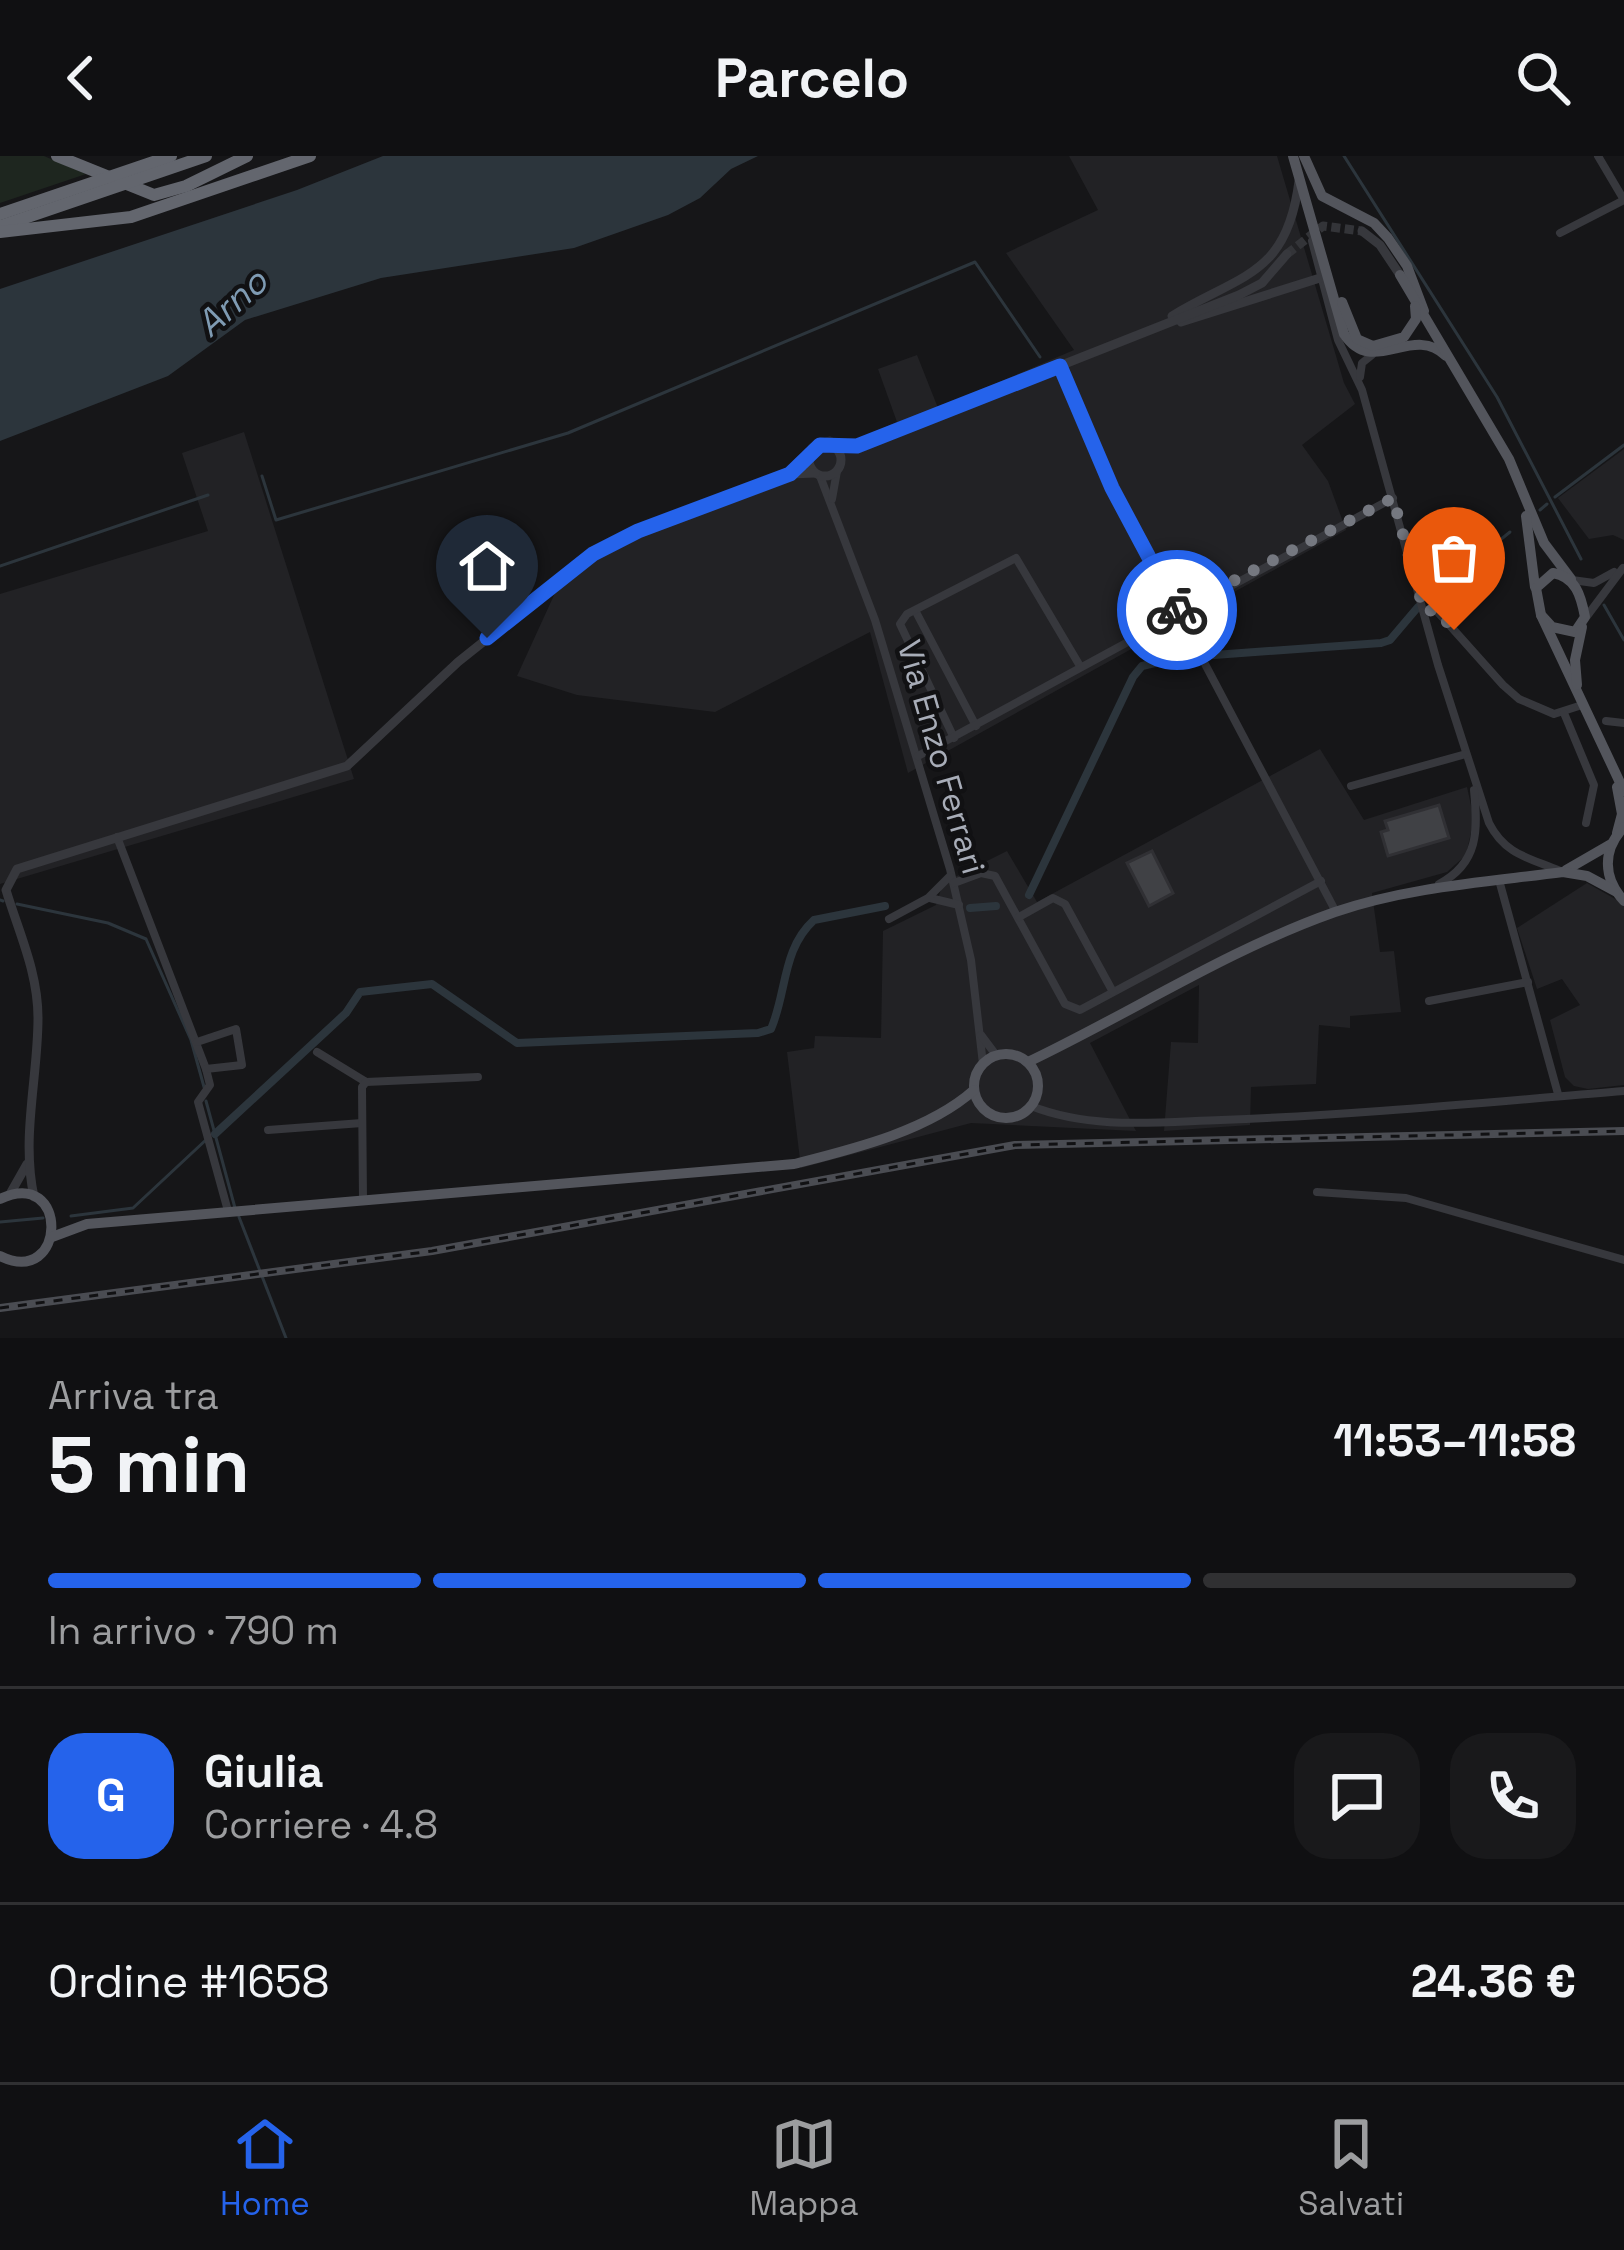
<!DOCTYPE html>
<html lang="it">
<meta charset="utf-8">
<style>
:root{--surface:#101012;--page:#19191b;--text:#f1f3f6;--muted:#9c9d9f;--line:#303032;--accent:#2563eb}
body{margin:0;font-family:"Space Grotesk",sans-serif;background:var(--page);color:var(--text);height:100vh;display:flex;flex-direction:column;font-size:45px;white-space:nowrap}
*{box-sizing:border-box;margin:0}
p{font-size:39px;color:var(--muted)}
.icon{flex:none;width:66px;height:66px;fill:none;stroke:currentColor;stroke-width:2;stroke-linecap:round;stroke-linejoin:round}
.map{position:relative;height:1182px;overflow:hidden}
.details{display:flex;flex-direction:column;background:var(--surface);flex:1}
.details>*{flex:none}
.pin{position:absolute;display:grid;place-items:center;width:102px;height:102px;color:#fff;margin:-123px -51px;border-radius:50% 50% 50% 0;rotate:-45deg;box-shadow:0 0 12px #0007}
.pin .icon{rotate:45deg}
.courier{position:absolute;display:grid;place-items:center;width:120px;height:120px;margin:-60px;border:9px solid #2563eb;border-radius:50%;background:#fff;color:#222;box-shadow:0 3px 15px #0007}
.overview em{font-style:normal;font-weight:700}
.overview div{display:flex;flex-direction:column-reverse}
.overview{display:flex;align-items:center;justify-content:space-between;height:204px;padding:0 48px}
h1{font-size:78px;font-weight:700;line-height:90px}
.bar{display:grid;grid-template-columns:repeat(4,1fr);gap:18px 12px;align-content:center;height:144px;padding:0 48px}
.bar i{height:15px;border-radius:9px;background:var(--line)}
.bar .current{background:var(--accent)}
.bar p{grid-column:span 4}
.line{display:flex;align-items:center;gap:30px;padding:0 48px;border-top:3px solid var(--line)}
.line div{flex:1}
.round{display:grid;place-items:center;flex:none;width:126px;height:126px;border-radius:36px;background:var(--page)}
header{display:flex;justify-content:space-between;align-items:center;height:156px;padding:0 48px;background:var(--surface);font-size:54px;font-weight:700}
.dock{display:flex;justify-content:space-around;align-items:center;height:168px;border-top:3px solid var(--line);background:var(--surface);font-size:33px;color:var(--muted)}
.dock a{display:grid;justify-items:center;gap:6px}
.dock .current{color:var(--accent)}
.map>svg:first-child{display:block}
.built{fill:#222225}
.green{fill:#1e261f}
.water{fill:#2c353c}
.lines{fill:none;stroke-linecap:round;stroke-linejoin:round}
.stream{stroke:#2c353c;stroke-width:3}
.canal{stroke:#2c353c;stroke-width:8}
.building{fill:#404145;stroke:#303034;stroke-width:3}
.tertiary-tunnel{stroke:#333438;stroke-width:9;stroke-dasharray:9 4.5;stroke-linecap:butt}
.minor{stroke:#37383d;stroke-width:8}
.tertiary{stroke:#37383d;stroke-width:9}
.primary{stroke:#53555c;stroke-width:10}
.motorway{stroke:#63666e;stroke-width:12}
.rail-casing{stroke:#4a4c52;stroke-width:8}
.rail{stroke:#111113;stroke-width:3;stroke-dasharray:9;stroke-linecap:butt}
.done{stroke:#757880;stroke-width:12;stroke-dasharray:0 21.6}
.route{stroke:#2563eb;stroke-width:15}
.labels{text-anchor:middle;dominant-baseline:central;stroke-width:9;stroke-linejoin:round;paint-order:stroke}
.street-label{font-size:33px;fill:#a8adb8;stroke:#111113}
.water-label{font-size:36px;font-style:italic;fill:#7f9bb3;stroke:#111113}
</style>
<header><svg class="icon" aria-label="back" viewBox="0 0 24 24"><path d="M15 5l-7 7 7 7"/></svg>Parcelo<svg class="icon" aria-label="search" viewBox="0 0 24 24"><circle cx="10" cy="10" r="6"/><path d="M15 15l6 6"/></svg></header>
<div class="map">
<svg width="1624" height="1182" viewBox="0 0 1624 1182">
<rect width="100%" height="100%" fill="#161618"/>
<!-- built -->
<g class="built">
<polygon points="1069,0 1277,0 1344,227 1355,248 1302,289 1328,325 1346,374 908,617 870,476 715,556 577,539 517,520 566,413 589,394 626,375 799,307 809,288 830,280 845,289 897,266 878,213 917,199 938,252 1074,194 1006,97 1098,54"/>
<polygon points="244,276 354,623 0,728 0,438 208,375 182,297"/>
<polygon points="1624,293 1624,384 1613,379 1589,383 1558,342"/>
<polygon points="1320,593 1364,664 1467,631 1474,663 1466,699 1447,716 1372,737 1380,796 1394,795 1401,856 1350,860 1350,872 1319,869 1316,928 1251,931 1250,969 1164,975 1171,886 1198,887 1199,829 1090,887 1136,975 971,967 801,1012 787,896 814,892 815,880 881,882 883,775 936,749 943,727 1007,695 1037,746"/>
<polygon points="1587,727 1624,748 1624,929 1588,933 1574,930 1565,921 1550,864 1580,849 1562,823 1537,833 1517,772"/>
</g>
<!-- green -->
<polygon class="green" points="0,0 44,0 86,18 0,47"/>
<!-- water -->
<polygon class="water" points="383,0 758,0 731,13 700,42 668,59 574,92 381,122 245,164 168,220 0,285 0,133 297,34"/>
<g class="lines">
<!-- stream -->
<g class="stream">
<polyline points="1344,0 1497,241 1581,403"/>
<polyline points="262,320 276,364 568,277 975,106 1040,201"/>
<polyline points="1555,341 1624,289"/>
<polyline points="1540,354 1547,348"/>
<polyline points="0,410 208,339"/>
<polyline points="1427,443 1510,376"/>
<polyline points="1604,449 1624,484"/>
<polyline points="0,744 3,745"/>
<polyline points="17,748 108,767 146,783 191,884 204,931"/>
<polyline points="206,945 235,1052"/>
<polyline points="71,1060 133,1052 208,982"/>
<polyline points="239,1061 286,1182"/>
<polyline points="0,1066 43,1062"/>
</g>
<!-- canal -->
<g class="canal">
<polyline points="1214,499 1381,487 1390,484 1418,451"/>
<polyline points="1029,739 1133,521 1142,510 1185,500"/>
<polyline points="970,752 996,750"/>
<path d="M215,978l131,-121 14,-21 72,-8 85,59 241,-10 13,-4c16,-37 11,-80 43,-109l71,-14"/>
</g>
</g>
<!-- building -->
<g class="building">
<polygon points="1439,649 1449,682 1388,700 1381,676 1388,674 1385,665"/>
<polygon points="1152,695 1173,737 1149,750 1127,707"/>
</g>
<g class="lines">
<!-- tertiary-tunnel -->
<polyline class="tertiary-tunnel" points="1287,98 1323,70 1362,75"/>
<!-- minor -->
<g class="minor">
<polyline points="1560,77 1624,44 1598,0"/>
<path d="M1312,85l26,99 24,50 76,275 51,158c16,32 41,35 71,48"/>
<polyline points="1060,210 1112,332 1336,756"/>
<polyline points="1360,221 1362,207 1372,199"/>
<polyline points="820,320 875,464 950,713 971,804 983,908"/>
<polyline points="832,343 837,315"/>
<polyline points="1572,424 1594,427 1614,416"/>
<polyline points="1424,455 1436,454 1503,529 1519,543 1554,558 1582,549"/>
<polyline points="916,456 976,570"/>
<polyline points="1587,460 1623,412"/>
<polyline points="1564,557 1594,629 1586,667"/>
<polyline points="1606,565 1624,567"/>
<polyline points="954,582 900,468 907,458 1016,402 1080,510"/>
<polyline points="918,600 1393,342"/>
<polyline points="1351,630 1466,598"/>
<polyline points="117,681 206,913 210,929 198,946 228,1055"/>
<polyline points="1499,724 1558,938"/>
<polyline points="954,727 981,717 995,720 1065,848 1080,854 1321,725"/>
<path d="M1439,728c40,-21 39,-54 35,-94"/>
<polyline points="930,742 959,749"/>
<polyline points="1019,761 1053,742 1065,748 1113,836"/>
<polyline points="889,763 928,742 950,720"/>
<polyline points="1429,845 1528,826"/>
<polyline points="981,879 996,899"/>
<polyline points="197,886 236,873 242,909 206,913"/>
<polyline points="317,896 366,926 478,921"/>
<path d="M1031,950c61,24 126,16 190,14 134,-5 269,-18 403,-29"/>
<polyline points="268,974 362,967"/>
<polyline points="1317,1036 1406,1042 1624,1104"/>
<polyline points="363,1044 362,931 366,926"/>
</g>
<!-- tertiary -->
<g class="tertiary">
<polyline points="1362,75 1380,89 1400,119"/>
<path d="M1172,160c69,-42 115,-40 127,-135"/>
<polyline points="1181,166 1320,122"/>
<circle cx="825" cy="304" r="16"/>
<polyline points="835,291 857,290 1239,139 1262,127 1287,98"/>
<polyline points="10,1038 27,1008"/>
<path d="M34,1041c-13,-60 4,-119 4,-179 0,-46 -19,-85 -32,-128l11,-21 330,-103 111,-104 135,-108 45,-23 152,-57 25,-1"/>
</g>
<!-- primary -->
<g class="primary">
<path d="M1293,0l51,178c29,44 68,-11 102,22"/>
<polyline points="1304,0 1322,40 1374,67 1388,82 1407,110 1424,155"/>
<polyline points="1400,119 1509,303 1544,387 1571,423"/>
<polyline points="1342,146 1357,183 1373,190 1404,181 1416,163 1415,150"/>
<polyline points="1526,360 1535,431"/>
<path d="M1553,417c23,4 28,23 32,44l-10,15 -23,-5 -11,-12 -5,-27z"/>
<polyline points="1541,459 1624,635"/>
<polyline points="1577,529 1575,504 1582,471"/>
<polyline points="1617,631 1622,658 1617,677"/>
<path d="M1624,671c-22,23 -21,51 0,74"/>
<polyline points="1566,714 1611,688"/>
<circle cx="1006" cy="930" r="32"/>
<path d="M1028,906c103,-49 199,-112 307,-150 73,-25 152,-30 228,-40l24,4 28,15"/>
<path d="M0,1043c70,-33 67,90 0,57"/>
<path d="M52,1081l35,-13 707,-60c59,-15 134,-33 180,-74"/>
</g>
<!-- motorway -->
<g class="motorway">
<polyline points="57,0 154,39 186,30 247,0"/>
<polyline points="0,58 171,0"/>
<polyline points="1,70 206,0"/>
<polyline points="0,76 131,61 310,0"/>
</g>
<defs>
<polyline id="rail" points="0,1152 432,1095 1015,989 1624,975"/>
</defs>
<!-- rail casing -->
<use href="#rail" class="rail-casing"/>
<!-- rail -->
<use href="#rail" class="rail"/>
</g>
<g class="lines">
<!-- done -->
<polyline class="done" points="1177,454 1393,342 1424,455 1436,454 1454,474"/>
<!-- route -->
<polyline class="route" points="487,482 593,398 638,375 790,318 820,289 857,290 1060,210 1112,332 1177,454"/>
</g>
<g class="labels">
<!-- street labels -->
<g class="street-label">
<text transform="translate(941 601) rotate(74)">Via Enzo Ferrari</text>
</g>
<!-- water labels -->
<g class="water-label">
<text transform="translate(232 147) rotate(-42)">Arno</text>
</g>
</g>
</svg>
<div class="pin" style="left:1454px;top:474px;background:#ea580c"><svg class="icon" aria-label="bag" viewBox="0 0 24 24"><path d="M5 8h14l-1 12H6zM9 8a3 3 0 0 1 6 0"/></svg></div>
<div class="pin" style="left:487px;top:482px;background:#1f2937"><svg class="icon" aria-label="home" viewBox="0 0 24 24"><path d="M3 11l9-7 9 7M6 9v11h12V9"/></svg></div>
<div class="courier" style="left:1177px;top:454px"><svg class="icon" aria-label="bike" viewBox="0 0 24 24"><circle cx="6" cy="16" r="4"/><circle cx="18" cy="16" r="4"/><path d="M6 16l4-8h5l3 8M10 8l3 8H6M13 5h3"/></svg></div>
</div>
<section class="details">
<div class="overview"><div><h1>5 min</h1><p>Arriva tra</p></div><em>11:53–11:58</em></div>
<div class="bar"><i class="current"></i><i class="current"></i><i class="current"></i><i></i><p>In arrivo · 790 m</p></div>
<div class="line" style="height:216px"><b class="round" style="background:var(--accent);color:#fff">G</b><div><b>Giulia</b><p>Corriere · 4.8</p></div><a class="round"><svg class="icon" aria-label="chat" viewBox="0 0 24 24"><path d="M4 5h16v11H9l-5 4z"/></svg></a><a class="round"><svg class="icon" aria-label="phone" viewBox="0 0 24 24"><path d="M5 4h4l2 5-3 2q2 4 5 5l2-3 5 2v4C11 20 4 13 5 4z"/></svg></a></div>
<div class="line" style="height:156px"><div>Ordine #1658</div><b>24.36 €</b></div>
</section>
<nav class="dock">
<a class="current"><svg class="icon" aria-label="home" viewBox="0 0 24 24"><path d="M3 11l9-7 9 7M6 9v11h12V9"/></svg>Home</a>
<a><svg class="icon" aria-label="map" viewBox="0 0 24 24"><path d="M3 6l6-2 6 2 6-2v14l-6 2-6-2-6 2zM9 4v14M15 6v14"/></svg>Mappa</a>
<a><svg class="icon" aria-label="saved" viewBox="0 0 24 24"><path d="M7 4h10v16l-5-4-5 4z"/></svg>Salvati</a>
</nav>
